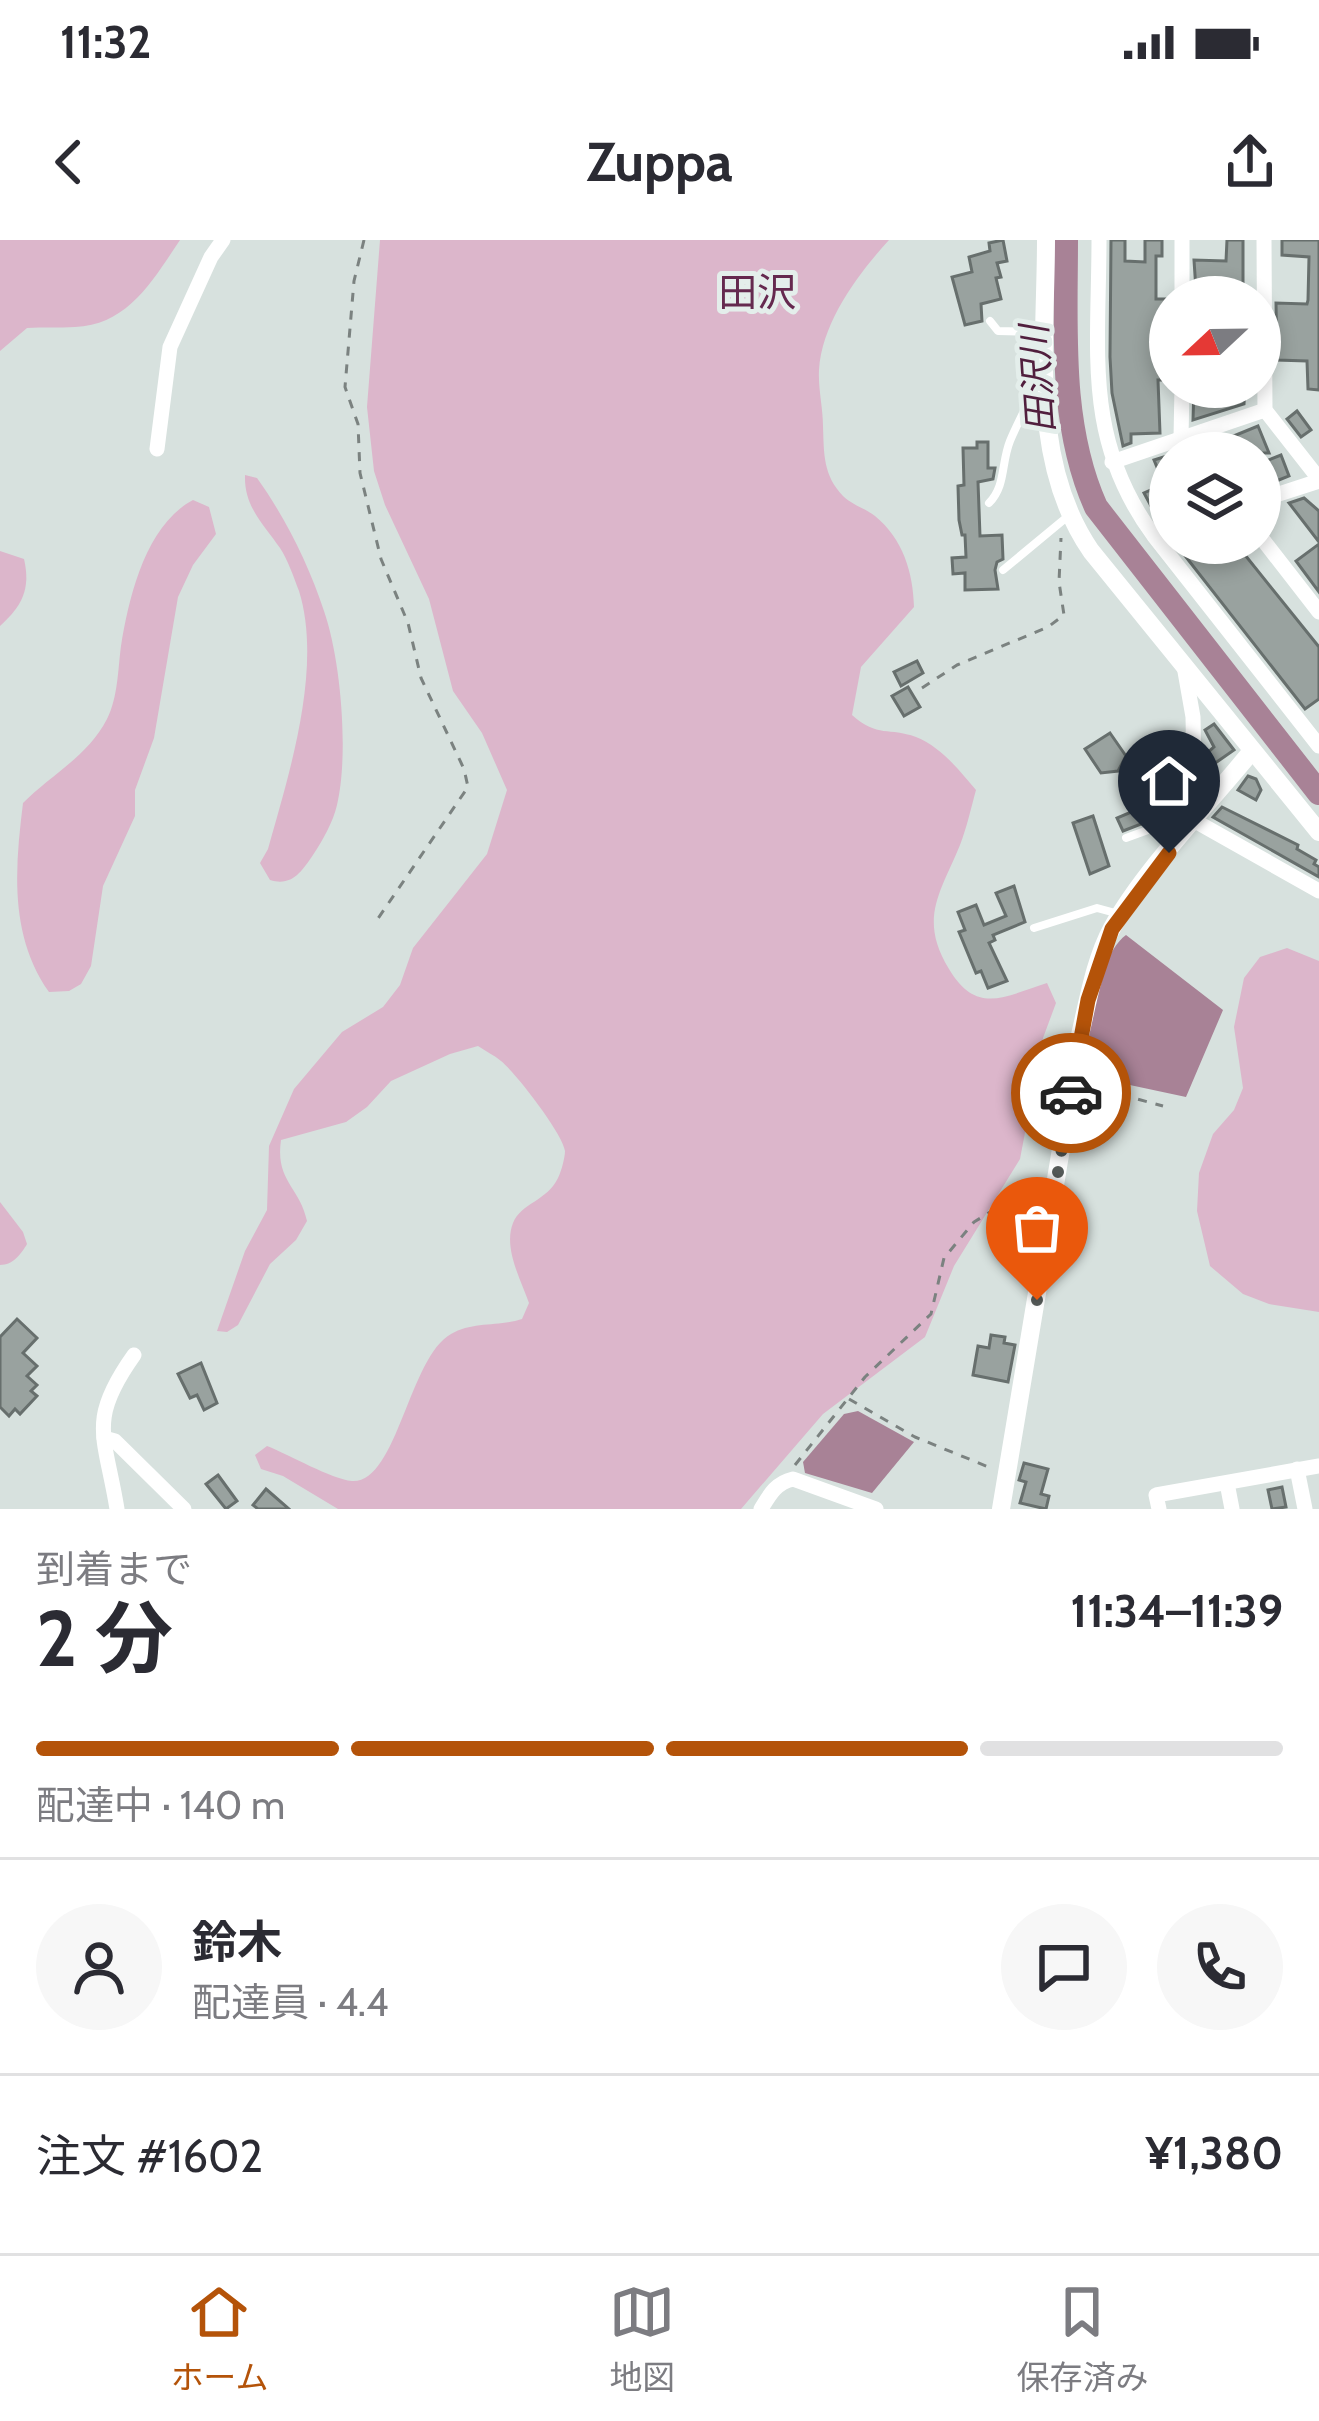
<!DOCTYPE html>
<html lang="ja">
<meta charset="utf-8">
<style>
:root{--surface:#fff;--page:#f7f7f7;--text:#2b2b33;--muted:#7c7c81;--line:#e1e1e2;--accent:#b45309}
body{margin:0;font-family:Cabin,"Noto Sans JP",sans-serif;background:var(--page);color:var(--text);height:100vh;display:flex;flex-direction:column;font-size:45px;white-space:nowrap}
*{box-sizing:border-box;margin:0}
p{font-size:39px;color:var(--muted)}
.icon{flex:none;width:66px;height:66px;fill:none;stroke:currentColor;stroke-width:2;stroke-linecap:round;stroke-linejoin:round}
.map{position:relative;height:1269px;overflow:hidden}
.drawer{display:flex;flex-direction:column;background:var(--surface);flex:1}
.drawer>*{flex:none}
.needle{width:78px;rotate:248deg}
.fabs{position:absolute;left:1149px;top:36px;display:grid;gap:24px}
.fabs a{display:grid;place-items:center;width:132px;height:132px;border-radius:50%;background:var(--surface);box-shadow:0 6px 18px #0003;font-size:60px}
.pin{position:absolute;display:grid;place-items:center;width:102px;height:102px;color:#fff;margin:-123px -51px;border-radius:50% 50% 50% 0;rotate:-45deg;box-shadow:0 0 12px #0007}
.pin .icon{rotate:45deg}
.courier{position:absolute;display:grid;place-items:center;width:120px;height:120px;margin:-60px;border:9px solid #b45309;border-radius:50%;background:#fff;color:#222;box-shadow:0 3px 15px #0007}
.summary em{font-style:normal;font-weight:700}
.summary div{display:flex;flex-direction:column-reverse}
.summary{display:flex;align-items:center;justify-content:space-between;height:204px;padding:0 36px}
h1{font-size:78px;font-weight:700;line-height:90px}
.bar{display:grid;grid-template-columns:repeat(4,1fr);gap:18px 12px;align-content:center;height:144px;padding:0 36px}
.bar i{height:15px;border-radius:9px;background:var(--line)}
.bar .current{background:var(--accent)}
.bar p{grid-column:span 4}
.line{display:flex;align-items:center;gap:30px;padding:0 36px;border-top:3px solid var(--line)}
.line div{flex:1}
.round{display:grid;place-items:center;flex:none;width:126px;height:126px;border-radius:63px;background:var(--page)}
.status{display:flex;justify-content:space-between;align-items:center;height:84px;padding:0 60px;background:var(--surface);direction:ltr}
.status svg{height:33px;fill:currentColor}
header{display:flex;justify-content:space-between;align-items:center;height:156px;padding:0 36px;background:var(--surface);font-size:54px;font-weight:700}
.dock{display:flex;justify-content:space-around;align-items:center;height:168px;border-top:3px solid var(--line);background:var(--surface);font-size:33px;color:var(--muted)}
.dock a{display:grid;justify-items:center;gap:6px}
.dock .current{color:var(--accent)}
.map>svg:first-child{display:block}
.green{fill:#dcb6cb}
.water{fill:#a88296}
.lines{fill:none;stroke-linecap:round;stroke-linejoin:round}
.river{stroke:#a88296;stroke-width:24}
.building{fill:#99a29f;stroke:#676f6d;stroke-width:3}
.path{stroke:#7b8280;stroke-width:3;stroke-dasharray:9 9;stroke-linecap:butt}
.service{stroke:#fff;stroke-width:8}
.minor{stroke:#fff;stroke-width:15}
.tertiary{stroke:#fff;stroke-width:18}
.done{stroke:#565b59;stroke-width:12;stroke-dasharray:0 21.6}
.route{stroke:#b45309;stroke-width:15}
.labels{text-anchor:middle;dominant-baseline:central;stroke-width:10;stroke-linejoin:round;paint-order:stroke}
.water-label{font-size:36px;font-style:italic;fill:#511f3e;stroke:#e4eeeb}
.quarter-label{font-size:39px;fill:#65294f;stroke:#e4eeeb}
</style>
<div class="status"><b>11:32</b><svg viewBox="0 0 49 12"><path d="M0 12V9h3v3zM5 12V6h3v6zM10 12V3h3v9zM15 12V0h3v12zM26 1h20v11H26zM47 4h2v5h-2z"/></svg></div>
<header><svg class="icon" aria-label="back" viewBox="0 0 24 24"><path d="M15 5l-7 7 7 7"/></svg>Zuppa<svg class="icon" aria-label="share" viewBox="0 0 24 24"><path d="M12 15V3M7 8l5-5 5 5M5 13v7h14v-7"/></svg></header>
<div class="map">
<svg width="1319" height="1269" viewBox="0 0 1319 1269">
<rect width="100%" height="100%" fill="#d7e1de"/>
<!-- green -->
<g class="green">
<path d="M0,0h180c-27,40 -52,85 -105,87 -16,1 -32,0 -48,1l-27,23z"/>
<path d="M380,0h509c-31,34 -67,82 -70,130 -1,18 4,38 4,56 1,28 0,49 20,70 9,9 22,12 32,20 28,23 38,56 39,91l-53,60 -9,48c26,23 37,12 64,22 25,10 43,33 60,53 -5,18 -9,37 -16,55 -19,47 -42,73 -11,124 28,47 56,27 98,14l9,20 -13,35 -23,121 -66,107 -29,71 -102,77 -82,95h-403l-55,-33 -22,-7 -6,-14 12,-9c23,9 64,33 85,35 45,3 57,-124 99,-147 22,-13 47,-7 71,-15l7,-16c-8,-23 -26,-55 -16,-80 8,-20 34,-22 45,-45 3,-6 7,-20 7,-27 -2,-17 -49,-78 -64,-90 -7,-6 -16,-10 -23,-15l-28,8 -59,27 -24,26 -21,15 -65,18c-6,41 19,47 26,81l-11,19 -26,24 -32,61 -11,7 -10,-1 28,-80 22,-41 2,-64 25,-57 48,-57 41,-25 17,-22 13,-37 74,-94 20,-64 -25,-57 -29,-42 -24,-92 -44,-94 -11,-34 -7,-64z"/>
<path d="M245,235l12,3c28,39 52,87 67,133 17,49 25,143 13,194 -4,17 -14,35 -24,50 -11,16 -21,32 -43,25l-10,-17 8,-14c21,-75 55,-181 31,-258 -5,-13 -11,-31 -19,-43 -17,-25 -36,-41 -35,-73z"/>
<path d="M193,260l16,7 7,27 -23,31 -15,32 -24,141 -19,52v26l-32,70 -12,80 -10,18 -12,7 -20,1c-40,-57 -34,-124 -26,-189 29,-29 65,-47 84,-84 11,-21 11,-51 14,-73 8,-50 25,-121 72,-146z"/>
<path d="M0,311l24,8c7,30 -2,47 -24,67z"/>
<polygon points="1287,708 1319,721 1319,1072 1269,1064 1243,1054 1210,1026 1197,971 1199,933 1213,894 1234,870 1243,848 1234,787 1244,738 1260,717"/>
<path d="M0,962l23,30 4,12c-6,10 -14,21 -27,21z"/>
</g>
<!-- water -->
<g class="water">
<path d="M1126,695l97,75 -37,87 -103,-22c6,-37 12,-117 43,-140z"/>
<polygon points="858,1171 914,1202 872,1253 805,1233 803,1222 844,1174"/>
</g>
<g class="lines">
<!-- river -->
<path class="river" d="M1066,0c0,89 -7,185 30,267l223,286"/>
</g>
<!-- building -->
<g class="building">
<polygon points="1003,0 1007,21 997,23 1001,37 996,38 1001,59 981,64 982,81 965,85 952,37 972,32 969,17 990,11 989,3"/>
<polygon points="1111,0 1125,0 1125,21 1145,22 1145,0 1162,0 1162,16 1156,16 1156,59 1165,59 1161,140 1158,140 1160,193 1131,194 1131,203 1123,206 1112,153 1110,117"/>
<polygon points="1227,0 1243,0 1243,54 1196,50 1194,20 1226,21"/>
<polygon points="1282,0 1319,0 1319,150 1308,149 1307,121 1277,120 1276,63 1307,64 1308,60 1309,17 1282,15"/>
<polygon points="1194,147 1245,147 1244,164 1193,180"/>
<polygon points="1297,171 1311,190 1301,197 1287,179"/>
<polygon points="1258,186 1269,213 1192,213"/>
<polygon points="977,202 988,202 988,228 995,228 993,239 978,242 980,296 1002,295 1003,319 997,322 995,330 998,349 965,350 965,333 953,334 952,318 966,317 965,295 962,295 959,280 958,246 964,245 963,208 977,208"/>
<polygon points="1170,215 1170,259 1154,220"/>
<polygon points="1281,215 1289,236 1274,242 1266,221"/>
<polygon points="1162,245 1170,277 1159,281 1144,253"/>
<polygon points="1304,258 1319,271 1319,302 1289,263"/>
<polygon points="1175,303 1250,303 1254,308 1245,315 1319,407 1319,459 1305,469"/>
<polygon points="1319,304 1319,352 1296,321"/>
<polygon points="917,421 923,433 901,446 894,432"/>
<polygon points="908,447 920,467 904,476 892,456"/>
<polygon points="1214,484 1234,510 1211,526 1206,514 1214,507 1205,490"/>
<polygon points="1110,493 1126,516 1118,531 1101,533 1085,509"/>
<polygon points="1248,536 1256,539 1261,550 1256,560 1238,550"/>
<polygon points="1143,567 1149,581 1123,591 1117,578"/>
<polygon points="1222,567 1298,605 1297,609 1316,620 1314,624 1319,627 1319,637 1213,577"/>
<polygon points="1093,576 1109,626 1090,634 1073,583"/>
<polygon points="1014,646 1025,682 993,695 995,700 989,703 1007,741 988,748 981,731 976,733 959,692 965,690 958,672 976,665 984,685 1006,676 996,653"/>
<polygon points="17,1079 37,1098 23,1113 37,1126 27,1136 37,1145 31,1151 37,1156 20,1174 15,1169 9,1176 0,1167 0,1097"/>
<polygon points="991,1095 1005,1097 1004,1103 1015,1105 1008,1142 973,1135 978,1106 989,1108"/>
<polygon points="201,1123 217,1163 204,1170 197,1155 190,1158 178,1134"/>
<polygon points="1024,1223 1048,1229 1041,1254 1049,1256 1046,1269 1020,1263 1026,1242 1019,1240"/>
<polygon points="218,1235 237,1261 226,1269 206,1244"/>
<polygon points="1282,1247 1286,1267 1272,1269 1268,1250"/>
<polygon points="266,1249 289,1269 258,1269 253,1265"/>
</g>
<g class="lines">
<!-- path -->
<g class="path">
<polyline points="364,0 354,41 345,147 358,184 360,233 381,319 408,383 421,438 464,529 468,547 377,680"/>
<polyline points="922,448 957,425 1048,387 1064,375 1059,342 1061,298"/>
<polyline points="1086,845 1163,866"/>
<polyline points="849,1159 915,1197 991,1228"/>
<polyline points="795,1225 865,1137 931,1074 944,1018 974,982 1000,966"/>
</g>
<!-- service -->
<g class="service">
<polyline points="990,81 998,91 1044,92"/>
<path d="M989,263c17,-17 12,-40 21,-62 13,-31 21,-36 24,-72l10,-4"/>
<polyline points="1003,330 1067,277"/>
<polyline points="1153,529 1178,579"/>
<polyline points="1126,598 1178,579 1187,583"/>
<polyline points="1034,688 1097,668 1119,674"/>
</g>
<!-- minor -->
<g class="minor">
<path d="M1099,0c0,112 -16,200 55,296l165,210"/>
<polyline points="1264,0 1265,170 1319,239"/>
<polyline points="1182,57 1182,0"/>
<polyline points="1181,198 1182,147"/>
<polyline points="157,209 170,107 211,17 223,0"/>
<polyline points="1112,222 1265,170"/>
<polyline points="1260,260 1319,241"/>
<polyline points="1260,296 1319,372"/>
<polyline points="1184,426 1193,477 1195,581 1319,651"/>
<polyline points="104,1198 115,1201 184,1269"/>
<polyline points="1297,1229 1305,1269"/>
<polyline points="1227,1243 1232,1269"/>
<path d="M117,1269c-12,-74 -30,-88 17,-154"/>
<path d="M761,1269c9,-15 15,-26 32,-30l83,30"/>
<polyline points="1159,1269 1156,1255 1319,1226"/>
</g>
<!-- tertiary -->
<g class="tertiary">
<path d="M1046,0c0,103 -17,221 45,311l228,281"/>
<path d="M1001,1269l79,-474c8,-34 15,-76 32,-107 33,-59 96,-123 139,-176"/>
</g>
</g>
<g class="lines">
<!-- done -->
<polyline class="done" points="1037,1060 1071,853"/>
<!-- route -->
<polyline class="route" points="1071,853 1088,760 1112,689 1169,613"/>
</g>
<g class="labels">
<!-- water labels -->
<g class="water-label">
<text transform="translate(1037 139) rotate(-94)">田沢川</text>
</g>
<!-- quarter labels -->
<g class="quarter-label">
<text x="757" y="52">田沢</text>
</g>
</g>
</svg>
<div class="fabs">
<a><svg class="needle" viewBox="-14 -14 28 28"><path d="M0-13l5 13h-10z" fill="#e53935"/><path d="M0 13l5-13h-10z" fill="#7c7c81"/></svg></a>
<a><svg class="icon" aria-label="layers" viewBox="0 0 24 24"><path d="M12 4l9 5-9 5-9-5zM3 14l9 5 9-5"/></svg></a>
</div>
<div class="pin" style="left:1037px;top:1060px;background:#ea580c"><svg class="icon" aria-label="bag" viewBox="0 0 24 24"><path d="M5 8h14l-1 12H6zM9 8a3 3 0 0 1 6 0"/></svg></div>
<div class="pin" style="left:1169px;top:613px;background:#1f2937"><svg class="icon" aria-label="home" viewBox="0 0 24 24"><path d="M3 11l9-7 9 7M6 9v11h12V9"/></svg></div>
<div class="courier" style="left:1071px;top:853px"><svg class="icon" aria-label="car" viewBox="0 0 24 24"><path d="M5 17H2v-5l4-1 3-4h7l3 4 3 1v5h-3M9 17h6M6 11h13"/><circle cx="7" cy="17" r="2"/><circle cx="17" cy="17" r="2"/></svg></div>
</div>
<section class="drawer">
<div class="summary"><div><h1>2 分</h1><p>到着まで</p></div><em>11:34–11:39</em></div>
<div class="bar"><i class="current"></i><i class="current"></i><i class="current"></i><i></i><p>配達中 · 140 m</p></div>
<div class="line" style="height:216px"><a class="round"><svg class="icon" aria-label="person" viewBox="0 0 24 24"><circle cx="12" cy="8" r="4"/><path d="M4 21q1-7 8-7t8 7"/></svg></a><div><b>鈴木</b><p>配達員 · 4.4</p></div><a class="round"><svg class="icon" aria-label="chat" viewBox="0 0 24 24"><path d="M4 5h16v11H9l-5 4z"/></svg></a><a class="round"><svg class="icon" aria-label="phone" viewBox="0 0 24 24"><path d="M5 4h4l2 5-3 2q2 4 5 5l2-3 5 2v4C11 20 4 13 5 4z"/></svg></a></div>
<div class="line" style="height:156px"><div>注文 #1602</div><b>¥1,380</b></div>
</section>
<nav class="dock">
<a class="current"><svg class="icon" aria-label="home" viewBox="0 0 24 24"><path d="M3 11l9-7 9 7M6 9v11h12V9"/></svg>ホーム</a>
<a><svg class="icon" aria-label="map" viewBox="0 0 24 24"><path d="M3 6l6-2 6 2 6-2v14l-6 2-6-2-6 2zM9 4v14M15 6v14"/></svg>地図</a>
<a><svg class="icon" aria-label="saved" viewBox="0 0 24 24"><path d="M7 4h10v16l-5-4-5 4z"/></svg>保存済み</a>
</nav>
